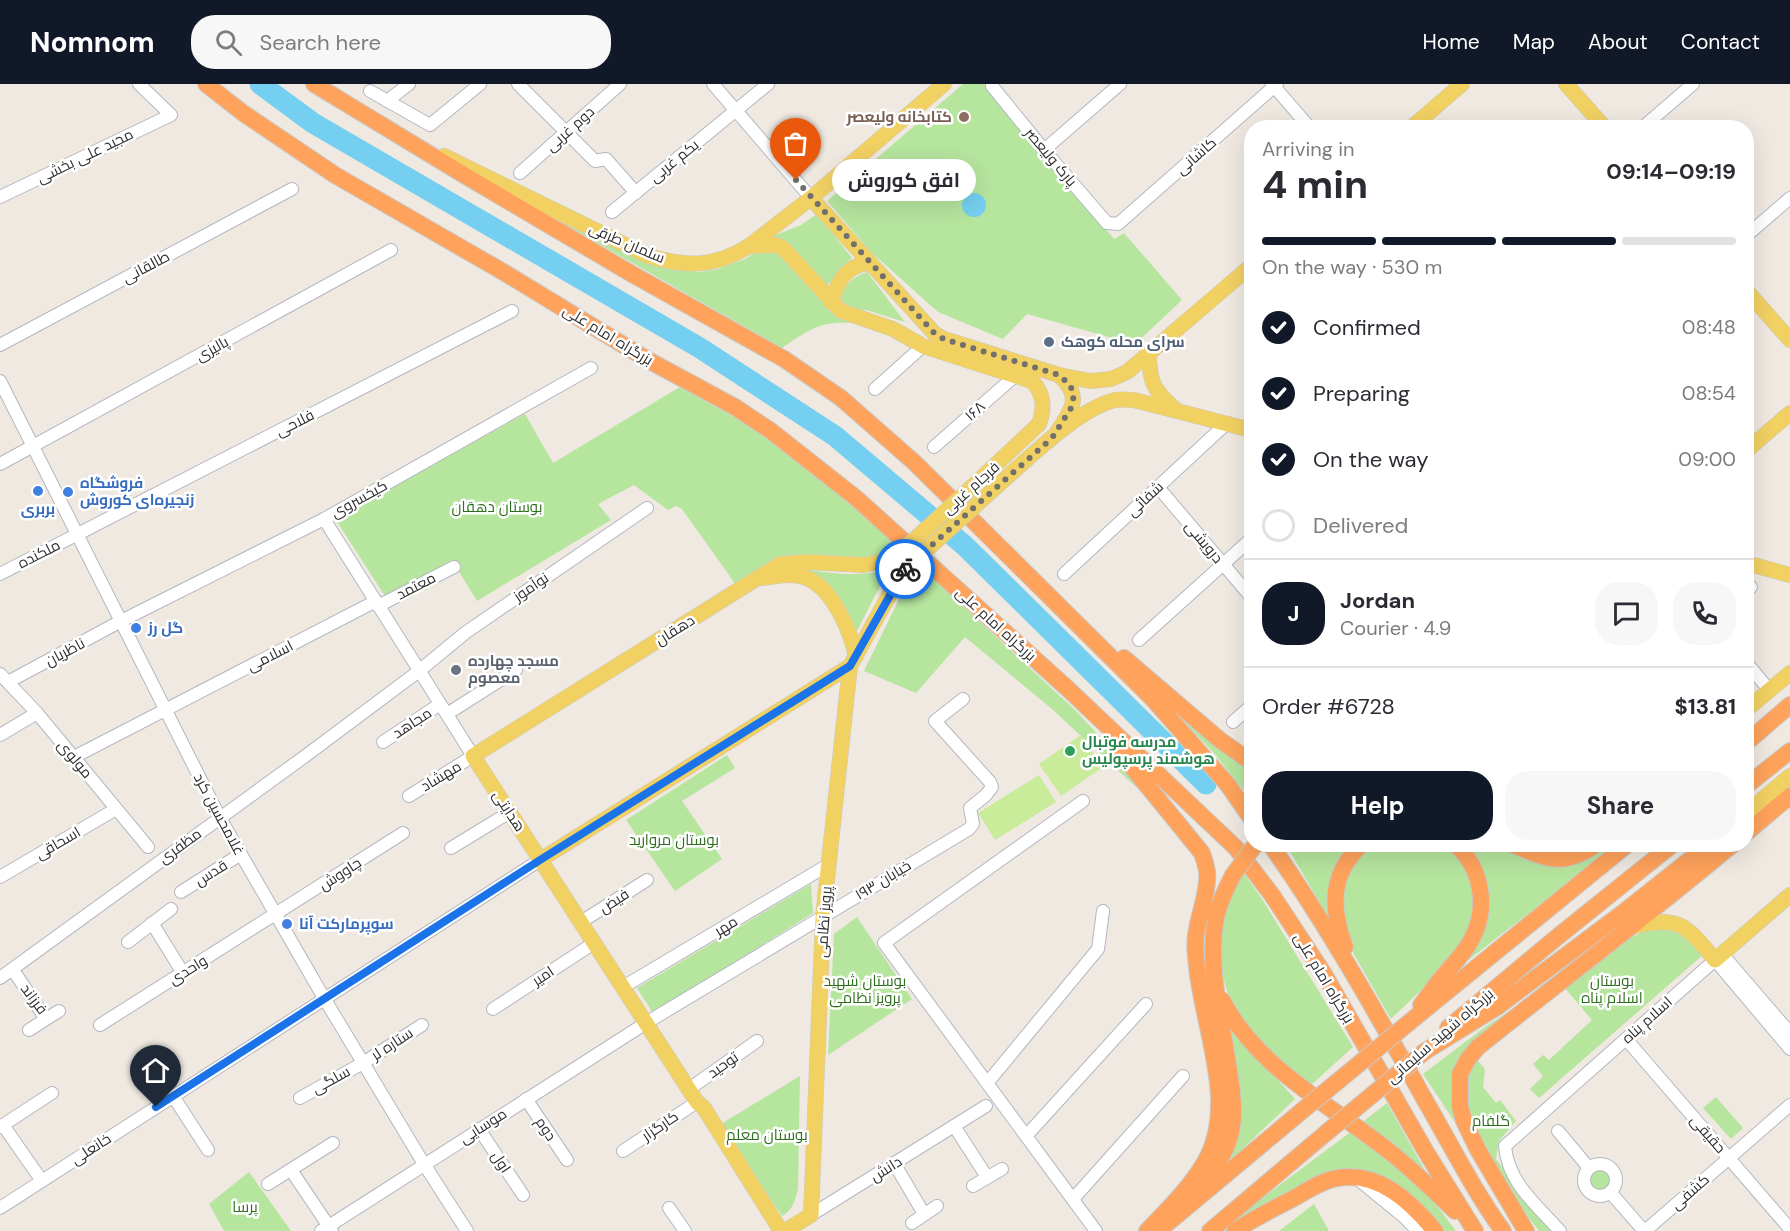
<!DOCTYPE html>
<meta charset="utf-8">
<style>
:root{--surface:#fff;--page:#f7f7f7;--text:#2b2b33;--muted:#7c7c81;--line:#e1e1e2;--accent:#111827}
body{margin:0;font-family:"DM Sans",Cairo,sans-serif;background:var(--page);color:var(--text);height:100vh;display:flex;flex-direction:column;font-size:22px;white-space:nowrap}
*{box-sizing:border-box;margin:0}
p{font-size:20px;color:var(--muted)}
.icon{flex:none;width:33px;height:33px;fill:none;stroke:currentColor;stroke-width:2;stroke-linecap:round;stroke-linejoin:round}
.map{position:relative;flex:1;overflow:hidden}
.sheet{position:absolute;left:1244px;top:36px;width:510px;height:732px;display:flex;flex-direction:column;background:var(--surface);border-radius:24px;box-shadow:0 6px 24px #0002}
.sheet>*{flex:none}
.pin{position:absolute;display:grid;place-items:center;width:51px;height:51px;color:#fff;margin:-62px -26px;border-radius:50% 50% 50% 0;rotate:-45deg;box-shadow:0 0 6px #0007}
.pin .icon{rotate:45deg}
.courier{position:absolute;display:grid;place-items:center;width:60px;height:60px;margin:-30px;border:4px solid #1a73e8;border-radius:50%;background:#fff;color:#222;box-shadow:0 2px 8px #0007}
.bubble{position:absolute;height:42px;border-radius:21px;background:var(--surface);box-shadow:0 6px 24px #0002;font-size:20px;font-weight:700;line-height:42px;text-align:center}
.headline em{font-style:normal;font-weight:700}
.headline div{display:flex;flex-direction:column-reverse}
.headline{display:flex;align-items:center;justify-content:space-between;height:102px;padding:0 18px}
h1{font-size:39px;font-weight:700;line-height:45px}
.bar{display:grid;grid-template-columns:repeat(4,1fr);gap:9px 6px;align-content:center;height:72px;padding:0 18px}
.bar i{height:8px;border-radius:4px;background:var(--line)}
.bar .on{background:var(--accent)}
.bar p{grid-column:span 4}
.line{display:flex;align-items:center;gap:15px;padding:0 18px;border-top:2px solid var(--line)}
.line div{flex:1}
.round{display:grid;place-items:center;flex:none;width:63px;height:63px;border-radius:24px;background:var(--page)}
ol{padding:0 18px;list-style:none}
li{display:flex;align-items:center;gap:18px;height:66px}
li p{margin-inline-start:auto}
li .icon{padding:6px;border-radius:50%;background:var(--accent);color:#fff;stroke-width:4}
li:last-child{color:var(--muted)}
li i{width:33px;height:33px;border:3px solid var(--line);border-radius:50%}
.cta{display:flex;gap:12px;margin-top:auto;padding:12px 18px}
.cta a{flex:1;height:69px;border-radius:24px;background:var(--accent);color:#fff;font-size:24px;font-weight:700;line-height:69px;text-align:center}
.cta a+a{background:var(--page);color:var(--text)}
header{display:flex;align-items:center;gap:36px;box-sizing:border-box;height:84px;padding:0 30px;background:var(--accent);color:#fff}
header strong{font-size:28px}
nav{display:flex;gap:33px;margin-inline-start:auto;font-size:21px}
.search{width:420px;height:54px;background:var(--page);display:flex;align-items:center;gap:15px;box-sizing:border-box;padding:0 21px;border-radius:24px;color:var(--muted);font-size:22px}
.map>svg:first-child{display:block}
.green{fill:#b6e59e}
.pitch{fill:#c9ec9a}
.water{fill:#75cff0}
.lines{fill:none;stroke-linecap:round;stroke-linejoin:round}
.river{stroke:#75cff0;stroke-width:21}
.minor-casing{stroke:#b4b7c1;stroke-width:14}
.major-casing{stroke:#c9c9c9;stroke-width:16}
.highway-casing{stroke:#c9c9c9;stroke-width:18}
.minor{stroke:#fff;stroke-width:12}
.major{stroke:#f2d163;stroke-width:15}
.highway{stroke:#ffa35c;stroke-width:16}
.major-bridge-casing{stroke:#c9c9c9;stroke-width:16;stroke-linecap:butt}
.highway-bridge-casing{stroke:#c9c9c9;stroke-width:18;stroke-linecap:butt}
.major-bridge{stroke:#f2d163;stroke-width:15}
.highway-bridge{stroke:#ffa35c;stroke-width:16}
.done{stroke:#726f6d;stroke-width:6;stroke-dasharray:0 10.8}
.route{stroke:#1a73e8;stroke-width:8}
.education-dot{fill:#8d6e63;stroke:#fff;stroke-width:2}
.service-dot{fill:#5c6f8a;stroke:#fff;stroke-width:2}
.shop-dot{fill:#3f7fe0;stroke:#fff;stroke-width:2}
.worship-dot{fill:#6b7280;stroke:#fff;stroke-width:2}
.leisure-dot{fill:#2e9e5b;stroke:#fff;stroke-width:2}
.labels{text-anchor:middle;dominant-baseline:central;stroke-width:5;stroke-linejoin:round;paint-order:stroke}
.education-label{font-size:15px;font-weight:bold;fill:#785e54;stroke:#fff;text-anchor:end}
.street-label{font-size:15px;fill:#2e2e2e;stroke:#fff}
.service-label{font-size:15px;font-weight:bold;fill:#4e5e75;stroke:#fff;text-anchor:start}
.shop-label{font-size:15px;font-weight:bold;fill:#366cbe;stroke:#fff;text-anchor:start}
.park-label{font-size:15px;fill:#2c6e1b;stroke:#fff}
.worship-label{font-size:15px;font-weight:bold;fill:#5b616d;stroke:#fff;text-anchor:start}
.leisure-label{font-size:15px;font-weight:bold;fill:#27864d;stroke:#fff;text-anchor:start}
</style>
<header>
<strong>Nomnom</strong>
<div class="search"><svg class="icon" aria-label="search" viewBox="0 0 24 24"><circle cx="10" cy="10" r="6"/><path d="M15 15l6 6"/></svg>Search here</div>
<nav><a>Home</a><a>Map</a><a>About</a><a>Contact</a></nav>
</header>
<div class="map">
<svg width="1790" height="1147" viewBox="0 0 1790 1147">
<rect width="100%" height="100%" fill="#efe9e1"/>
<!-- green -->
<g class="green">
<polygon points="963,0 984,0 1114,155 1124,149 1182,216 1130,265 1119,256 1027,230 1003,255 938,228 871,168 827,117"/>
<path d="M527,119l153,67 20,2 18,-3 27,-10 15,-10 18,1 53,63 25,10c-37,-2 -44,5 -74,25z"/>
<polygon points="817,130 852,174 845,180 825,204 763,156 801,141"/>
<path d="M867,188l38,50 -39,-12 -19,-2 -7,-5c2,-17 11,-25 27,-31z"/>
<polygon points="680,303 750,342 798,378 864,432 896,462 885,471 865,475 792,471 777,473 736,501 682,425 676,422 668,426 634,401 598,420 611,436 477,517 452,476 385,512 334,433 525,330 553,379"/>
<path d="M800,484c31,6 56,9 88,2l-31,61 -22,-39z"/>
<polygon points="924,486 1076,627 1116,670 1165,730 1052,625 965,553 916,609 864,587 903,507"/>
<polygon points="1164,617 1251,684 1251,716 1214,669"/>
<polygon points="727,671 735,684 682,717 722,775 675,807 626,736"/>
<polygon points="1286,761 1354,761 1333,841"/>
<polygon points="1367,761 1447,761 1474,795 1473,842 1448,880 1391,935 1347,858 1342,845 1342,798"/>
<polygon points="1463,761 1492,761 1557,783 1603,765 1609,761 1617,761 1445,894 1480,845"/>
<path d="M1243,788l19,27 91,148 -42,38c-63,-44 -106,-94 -87,-176 3,-13 13,-26 19,-37z"/>
<polygon points="811,800 813,829 653,929 637,904"/>
<polygon points="857,833 912,915 828,971 834,850"/>
<polygon points="1652,843 1678,847 1704,870 1539,1014 1530,1005 1543,992 1533,980 1543,971 1549,976 1592,936 1564,903 1627,856"/>
<polygon points="1535,910 1472,962 1460,1046 1423,990 1485,943"/>
<polygon points="1224,929 1234,947 1295,1015 1217,1089"/>
<polygon points="1474,972 1485,985 1483,1003 1496,1019 1500,1016 1516,1037 1499,1057 1496,1075 1553,1147 1539,1147 1502,1099 1466,1030 1462,1003"/>
<path d="M800,992l-2,113c-3,11 -5,21 -16,27l-61,-92z"/>
<polygon points="1716,1013 1743,1044 1731,1055 1703,1024"/>
<polygon points="1387,1019 1432,1099 1360,1040"/>
<polygon points="1352,1047 1368,1057 1428,1110 1456,1147 1442,1147 1366,1089 1228,1147 1218,1147"/>
<circle cx="1600" cy="1096" r="11"/>
<polygon points="249,1088 291,1147 224,1147 209,1120"/>
<polygon points="1314,1120 1329,1147 1279,1147"/>
</g>
<!-- pitch -->
<g class="pitch">
<polygon points="1081,651 1103,683 1061,712 1039,680"/>
<polygon points="1039,691 1056,718 995,756 978,729"/>
</g>
<!-- water -->
<circle class="water" cx="974" cy="121" r="12"/>
<g class="lines">
<!-- river -->
<polyline class="river" points="260,0 313,39 700,264 835,352 965,462 1206,700"/>
<defs>
<g id="minor">
<polyline points="518,0 595,77 606,75 636,109"/>
<polyline points="713,0 811,114"/>
<polyline points="1272,0 1310,44"/>
<polyline points="992,2 1044,66 1107,139 1118,140 1277,0"/>
<polyline points="370,7 430,41 480,0"/>
<polyline points="387,17 409,0"/>
<polyline points="1642,44 1693,0"/>
<polyline points="1044,66 1120,0"/>
<polyline points="520,89 620,0"/>
<polyline points="0,113 171,31 139,0"/>
<polyline points="612,128 768,0"/>
<polyline points="1746,152 1790,114"/>
<polyline points="0,261 292,105"/>
<polyline points="0,297 220,734 324,914 424,1080 467,1147"/>
<polyline points="875,305 923,262"/>
<polyline points="934,363 1016,291"/>
<polyline points="0,380 391,166"/>
<polyline points="1158,403 1251,513"/>
<polyline points="324,435 473,672 409,712"/>
<polyline points="0,490 512,227"/>
<polyline points="1064,490 1227,339"/>
<polyline points="1746,508 1751,503"/>
<polyline points="378,522 454,483"/>
<polyline points="1139,556 1251,455"/>
<polyline points="1746,578 1770,607"/>
<polyline points="0,590 37,629 148,763"/>
<polyline points="8,598 121,537 324,435 591,284"/>
<polyline points="447,630 516,586"/>
<polyline points="1233,638 1251,622"/>
<polyline points="0,651 37,629"/>
<polyline points="383,658 440,620"/>
<polyline points="74,673 376,517"/>
<polyline points="1083,717 884,859 1096,1147"/>
<polyline points="451,764 510,728"/>
<polyline points="0,793 116,725"/>
<polyline points="181,808 241,770"/>
<polyline points="581,838 647,796"/>
<polyline points="152,839 183,889"/>
<polyline points="128,858 171,825"/>
<polyline points="1722,870 1790,949"/>
<polyline points="13,886 46,935 59,927"/>
<polyline points="0,894 308,670 419,587 465,549 647,424"/>
<polyline points="623,903 828,781"/>
<polyline points="493,925 594,859"/>
<polyline points="100,941 403,749"/>
<polyline points="29,946 46,935"/>
<polyline points="1626,955 1790,1145"/>
<polyline points="988,998 1098,865 1103,827"/>
<polyline points="689,1005 757,957"/>
<polyline points="173,1012 208,1066"/>
<polyline points="300,1014 363,979 422,941"/>
<polyline points="526,1015 567,1076"/>
<polyline points="3,1041 42,1097"/>
<polyline points="954,1042 987,1093"/>
<polyline points="0,1043 52,1009"/>
<polyline points="479,1045 523,1111"/>
<polyline points="1558,1047 1589,1084"/>
<polyline points="1027,1051 1146,920"/>
<polyline points="623,1067 697,1018"/>
<polyline points="894,1079 924,1130"/>
<circle cx="1600" cy="1096" r="16"/>
<polyline points="291,1086 332,1147"/>
<polyline points="1359,1096 1403,1132 1418,1147"/>
<polyline points="268,1100 333,1059"/>
<polyline points="973,1102 1002,1085"/>
<polyline points="1610,1108 1644,1147"/>
<polyline points="1073,1115 1183,992"/>
<polyline points="0,1124 540,776"/>
<polyline points="669,1124 685,1147"/>
<polyline points="811,1131 986,1022"/>
<polyline points="912,1139 937,1122"/>
<polyline points="321,1147 646,939 969,745 973,740 970,724 986,711 992,703 990,698 935,637 963,615"/>
<path d="M1560,1147c-23,-26 -52,-48 -55,-85l210,-186 75,89"/>
<polyline points="1645,1147 1790,1021"/>
</g>
<g id="major">
<polyline points="1566,0 1605,44"/>
<polyline points="1411,44 1462,0"/>
<path d="M444,72l204,100c38,11 66,12 101,-10l62,-48 133,-114"/>
<polyline points="811,114 935,250 944,255 1059,291 1090,297 1111,295 1127,288 1251,182"/>
<path d="M749,162l27,-1 7,3 58,63 52,18 30,17 109,35c12,13 13,26 7,43l-66,62"/>
<polyline points="1746,206 1790,256"/>
<path d="M831,218c6,-20 16,-38 39,-39"/>
<path d="M1149,270c0,30 6,37 27,56"/>
<path d="M1057,348c16,-23 25,-36 2,-57"/>
<polyline points="1746,367 1790,329"/>
<path d="M985,413c31,-27 91,-88 130,-97 6,-1 13,0 19,0l117,30"/>
<polyline points="1746,479 1790,491"/>
<path d="M762,494c13,-2 29,-5 42,-1 28,9 46,53 52,79"/>
<polyline points="1746,626 1790,589"/>
<polyline points="1746,729 1790,692"/>
<polyline points="1555,760 1574,760"/>
<polyline points="540,776 850,582"/>
<path d="M1630,843c48,-11 54,-5 85,33l75,-65"/>
<polyline points="781,1147 704,1024 697,1018 473,672 780,480 808,478 864,481 893,475"/>
<polyline points="785,1147 811,1131 823,833 850,582 902,488"/>
</g>
<g id="highway">
<polyline points="206,0 243,29 335,91 505,189 648,276 735,323 771,347 856,414 1067,604 1236,764 1272,811 1324,890 1426,1068 1475,1147"/>
<polyline points="314,0 464,91 632,190 784,275 841,314 915,379 1152,614 1228,701 1251,734"/>
<polyline points="1124,574 1220,656 1251,678"/>
<path d="M1110,656l92,113c2,6 4,12 5,18 2,19 -7,40 -10,58 -2,9 -2,19 -1,27 3,64 44,145 9,206 -15,26 -38,48 -58,69"/>
<polyline points="1746,659 1790,621"/>
<polyline points="1746,702 1790,667"/>
<polyline points="1746,749 1790,712"/>
<path d="M1270,760c58,82 107,170 156,258 25,43 48,89 77,129"/>
<path d="M1511,760c37,15 50,24 86,0"/>
<path d="M1345,863c-14,-39 -16,-72 17,-103"/>
<path d="M1222,916c36,69 109,105 168,152 23,18 44,39 65,59"/>
<path d="M1421,921c8,-10 15,-21 23,-30 9,-11 19,-20 26,-33 19,-32 13,-73 -15,-98"/>
<polyline points="1406,941 1628,760"/>
<polyline points="1448,944 1556,854 1673,760"/>
<polyline points="1424,968 1497,923 1620,831 1702,766"/>
<path d="M1191,1114c18,-19 34,-40 40,-66 5,-22 0,-46 -3,-68 -7,-47 -21,-99 -12,-146 3,-15 10,-29 17,-43"/>
<polyline points="1163,1143 1303,1026"/>
<polyline points="1210,1147 1326,1049"/>
<path d="M1235,1147c19,-13 40,-23 61,-34 12,-7 27,-17 42,-19 41,-7 73,24 97,53"/>
<path d="M1526,1147l-48,-81 -14,-29 -4,-14v-33l8,-15 10,-12c85,-68 172,-133 255,-203"/>
</g>
</defs>
<!-- minor casing -->
<use href="#minor" class="minor-casing"/>
<!-- major casing -->
<use href="#major" class="major-casing"/>
<!-- highway casing -->
<use href="#highway" class="highway-casing"/>
<!-- minor -->
<use href="#minor" class="minor"/>
<!-- major -->
<use href="#major" class="major"/>
<!-- highway -->
<use href="#highway" class="highway"/>
<defs>
<g id="major-bridge">
<polyline points="893,475 973,402"/>
<polyline points="902,488 985,413"/>
</g>
<g id="highway-bridge">
<polyline points="1233,791 1256,760"/>
<polyline points="1303,1026 1406,941"/>
<polyline points="1326,1049 1424,968"/>
</g>
</defs>
<!-- major-bridge casing -->
<use href="#major-bridge" class="major-bridge-casing"/>
<!-- highway-bridge casing -->
<use href="#highway-bridge" class="highway-bridge-casing"/>
<!-- major-bridge -->
<use href="#major-bridge" class="major-bridge"/>
<!-- highway-bridge -->
<use href="#highway-bridge" class="highway-bridge"/>
</g>
<g class="lines">
<!-- done -->
<polyline class="done" points="796,96 935,250 944,255 1059,291 1070,301 1074,311 1071,324 1052,354 905,485"/>
<!-- route -->
<polyline class="route" points="156,1023 540,776 850,582 905,485"/>
</g>
<!-- markers -->
<circle class="education-dot" cx="964" cy="33" r="6"/>
<circle class="service-dot" cx="1049" cy="258" r="6"/>
<g class="shop-dot">
<circle cx="38" cy="407" r="6"/>
<circle cx="68" cy="408" r="6"/>
<circle cx="136" cy="544" r="6"/>
<circle cx="287" cy="840" r="6"/>
</g>
<circle class="worship-dot" cx="456" cy="586" r="6"/>
<circle class="leisure-dot" cx="1070" cy="667" r="6"/>
<g class="labels">
<!-- education labels -->
<g class="education-label">
<text x="952" y="33">کتابخانه ولیعصر</text>
</g>
<!-- street labels -->
<g class="street-label">
<text transform="translate(570 45) rotate(-42)">دوم غربی</text>
<text transform="translate(85 72) rotate(-26)">مجید علی بخشی</text>
<text transform="translate(1196 72) rotate(-41)">کاشانی</text>
<text transform="translate(1051 73) rotate(50)">پارک ولیعصر</text>
<text transform="translate(674 77) rotate(-39)">یکم غربی</text>
<text transform="translate(627 159) rotate(23)">سلمان طرقی</text>
<text transform="translate(146 183) rotate(-28)">طالقانی</text>
<text transform="translate(608 251) rotate(31)">بزرگراه امام علی</text>
<text transform="translate(212 265) rotate(-29)">پالیزی</text>
<text transform="translate(975 327) rotate(-42)">۱۶۸</text>
<text transform="translate(295 339) rotate(-27)">فلاحی</text>
<text transform="translate(971 404) rotate(-42)">فرجام غربی</text>
<text transform="translate(359 415) rotate(-29)">کیخسروی</text>
<text transform="translate(1145 415) rotate(-43)">شفائی</text>
<text transform="translate(1204 458) rotate(50)">درویشی</text>
<text transform="translate(39 470) rotate(-27)">ملکنده</text>
<text transform="translate(416 502) rotate(-27)">معتمد</text>
<text transform="translate(531 503) rotate(-34)">نوآموز</text>
<text transform="translate(996 540) rotate(42)">بزرگراه امام علی</text>
<text transform="translate(675 546) rotate(-32)">دهقان</text>
<text transform="translate(65 568) rotate(-28)">ناظریان</text>
<text transform="translate(270 572) rotate(-27)">اسلامی</text>
<text transform="translate(412 639) rotate(-33)">مجاهد</text>
<text transform="translate(75 675) rotate(50)">مولوی</text>
<text transform="translate(441 692) rotate(-31)">مهشاد</text>
<text transform="translate(509 727) rotate(57)">هدایتی</text>
<text transform="translate(219 730) rotate(62)">غلامحسین کرد</text>
<text transform="translate(58 759) rotate(-30)">اسحاقی</text>
<text transform="translate(180 762) rotate(-36)">مظفری</text>
<text transform="translate(211 789) rotate(-32)">قدس</text>
<text transform="translate(340 790) rotate(-33)">چاووش</text>
<text transform="translate(883 796) rotate(-31)">خیابان ۱۹۳</text>
<text transform="translate(614 817) rotate(-32)">فیض</text>
<text transform="translate(824 838) rotate(-86)">پرویز نظامی</text>
<text transform="translate(726 842) rotate(-31)">مهر</text>
<text transform="translate(188 886) rotate(-32)">واحدی</text>
<text transform="translate(543 892) rotate(-33)">امیر</text>
<text transform="translate(1324 894) rotate(59)">بزرگراه امام علی</text>
<text transform="translate(34 915) rotate(53)">فرزاند</text>
<text transform="translate(1647 936) rotate(-42)">اسلام پناه</text>
<text transform="translate(1440 952) rotate(-41)">بزرگراه شهید سلیمانی</text>
<text transform="translate(392 960) rotate(-33)">ستاره لر</text>
<text transform="translate(723 981) rotate(-35)">توحید</text>
<text transform="translate(331 996) rotate(-29)">سلگی</text>
<text transform="translate(483 1042) rotate(-32)">موسایی</text>
<text transform="translate(660 1042) rotate(-34)">کارگزار</text>
<text transform="translate(546 1045) rotate(57)">دوم</text>
<text transform="translate(1708 1050) rotate(49)">حقیقی</text>
<text transform="translate(91 1065) rotate(-33)">خانعلی</text>
<text transform="translate(501 1078) rotate(56)">اول</text>
<text transform="translate(886 1085) rotate(-32)">دانش</text>
<text transform="translate(1690 1108) rotate(-41)">کشفی</text>
</g>
<!-- service labels -->
<g class="service-label">
<text x="1061" y="258">سرای محله کوهک</text>
</g>
<!-- shop labels -->
<g class="shop-label">
<text x="80" y="399">فروشگاه<tspan x="80" dy="17">زنجیره‌ای کوروش</tspan></text>
<text x="38" y="425" text-anchor="middle">بربری</text>
<text x="148" y="544">گل رز</text>
<text x="299" y="840">سوپرمارکت آنا</text>
</g>
<!-- park labels -->
<g class="park-label">
<text x="497" y="423">بوستان دهقان</text>
<text x="674" y="756">بوستان مروارید</text>
<text x="865" y="897">بوستان شهید<tspan x="865" dy="17">پرویز نظامی</tspan></text>
<text x="1612" y="897">بوستان<tspan x="1612" dy="17">اسلام پناه</tspan></text>
<text x="1491" y="1037">گلفام</text>
<text x="767" y="1051">بوستان معلم</text>
<text x="245" y="1123">پرسا</text>
</g>
<!-- worship labels -->
<g class="worship-label">
<text x="468" y="577">مسجد چهارده<tspan x="468" dy="17">معصوم</tspan></text>
</g>
<!-- leisure labels -->
<g class="leisure-label">
<text x="1082" y="658">مدرسه فوتبال<tspan x="1082" dy="17">هوشمند پرسپولیس</tspan></text>
</g>
</g>
</svg>
<div class="pin" style="left:796px;top:96px;background:#ea580c"><svg class="icon" aria-label="bag" viewBox="0 0 24 24"><path d="M5 8h14l-1 12H6zM9 8a3 3 0 0 1 6 0"/></svg></div>
<div class="pin" style="left:156px;top:1023px;background:#1f2937"><svg class="icon" aria-label="home" viewBox="0 0 24 24"><path d="M3 11l9-7 9 7M6 9v11h12V9"/></svg></div>
<div class="courier" style="left:905px;top:485px"><svg class="icon" aria-label="bike" viewBox="0 0 24 24"><circle cx="6" cy="16" r="4"/><circle cx="18" cy="16" r="4"/><path d="M6 16l4-8h5l3 8M10 8l3 8H6M13 5h3"/></svg></div>
<div class="bubble" style="left:832px;top:75px;width:144px">افق کوروش</div>
<section class="sheet">
<div class="headline"><div><h1>4 min</h1><p>Arriving in</p></div><em>09:14–09:19</em></div>
<div class="bar"><i class="on"></i><i class="on"></i><i class="on"></i><i></i><p>On the way · 530 m</p></div>
<ol>
<li><svg class="icon" aria-label="check" viewBox="0 0 24 24"><path d="M5 12l5 5 9-10"/></svg>Confirmed<p>08:48</p></li>
<li><svg class="icon" aria-label="check" viewBox="0 0 24 24"><path d="M5 12l5 5 9-10"/></svg>Preparing<p>08:54</p></li>
<li><svg class="icon" aria-label="check" viewBox="0 0 24 24"><path d="M5 12l5 5 9-10"/></svg>On the way<p>09:00</p></li>
<li><i></i>Delivered</li>
</ol>
<div class="line" style="height:108px"><b class="round" style="background:var(--accent);color:#fff">J</b><div><b>Jordan</b><p>Courier · 4.9</p></div><a class="round"><svg class="icon" aria-label="chat" viewBox="0 0 24 24"><path d="M4 5h16v11H9l-5 4z"/></svg></a><a class="round"><svg class="icon" aria-label="phone" viewBox="0 0 24 24"><path d="M5 4h4l2 5-3 2q2 4 5 5l2-3 5 2v4C11 20 4 13 5 4z"/></svg></a></div>
<div class="line" style="height:78px"><div>Order #6728</div><b>$13.81</b></div>
<div class="cta"><a>Help</a><a>Share</a></div>
</section>
</div>
